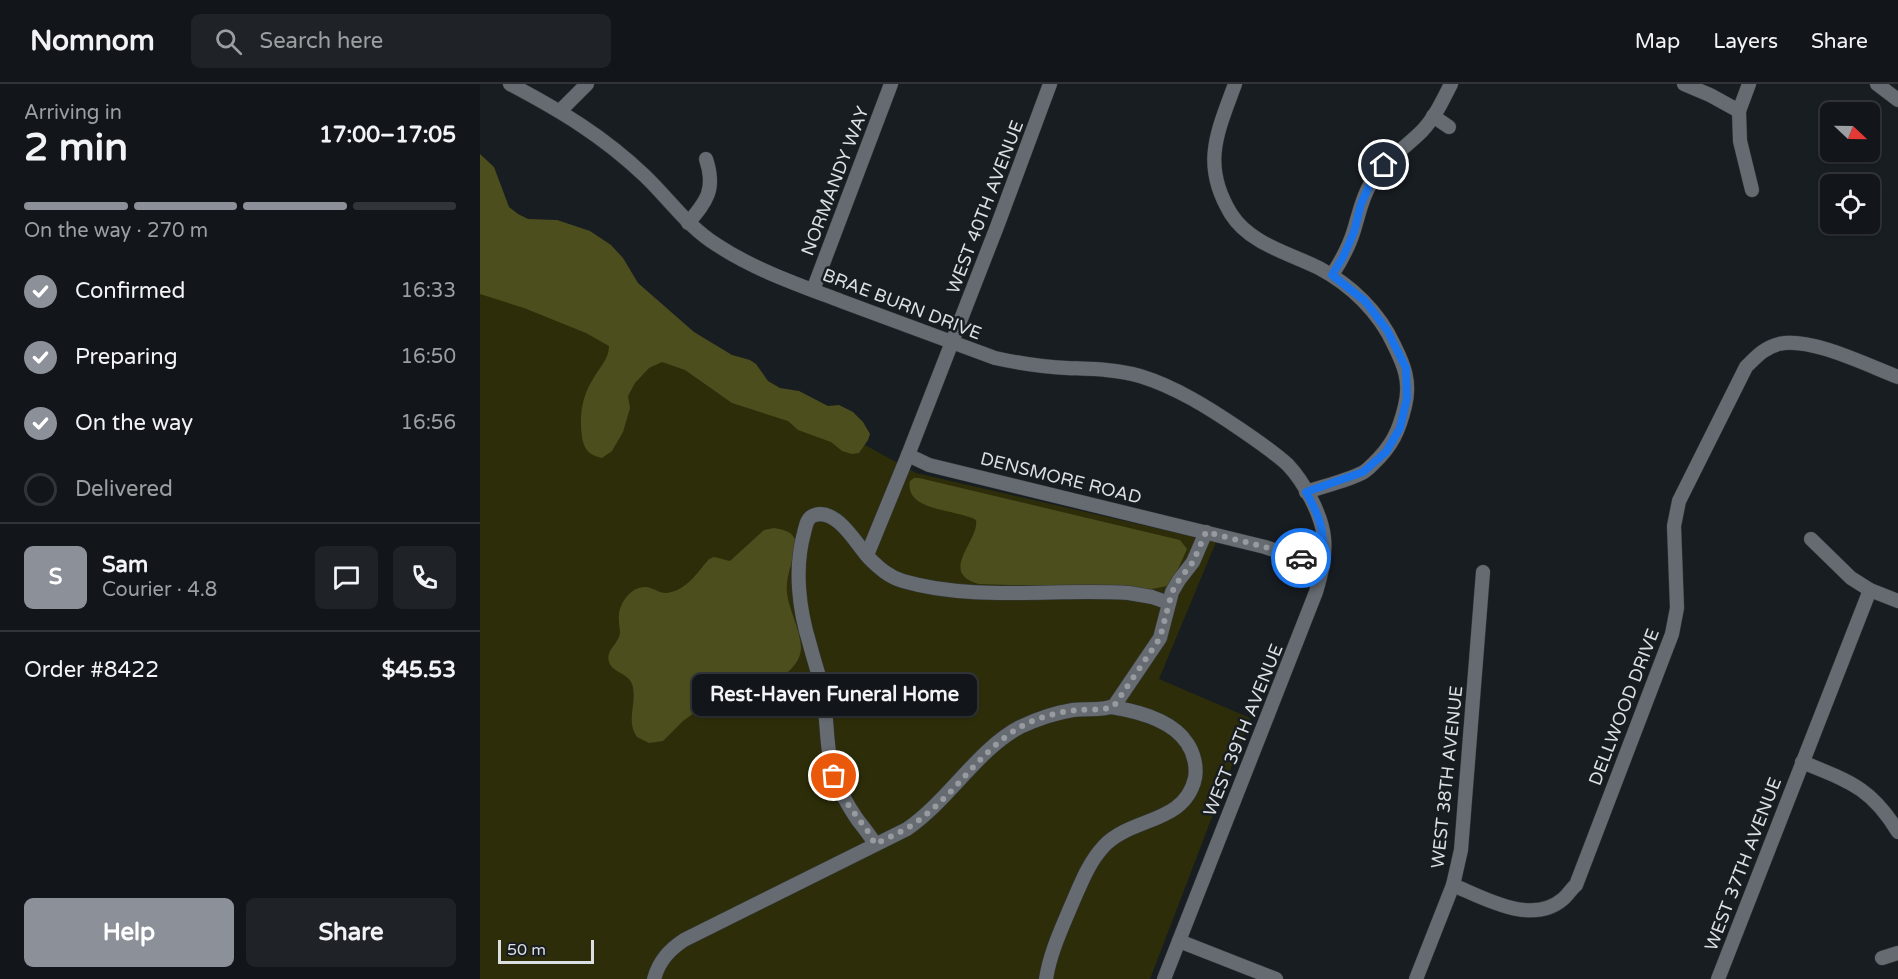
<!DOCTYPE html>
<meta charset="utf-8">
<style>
:root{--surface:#12161a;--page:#1f2327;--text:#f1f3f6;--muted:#9c9fa2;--line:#313539;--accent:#8c9099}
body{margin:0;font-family:"Varela Round",sans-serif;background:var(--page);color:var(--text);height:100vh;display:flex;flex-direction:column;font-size:22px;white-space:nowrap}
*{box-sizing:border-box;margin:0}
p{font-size:20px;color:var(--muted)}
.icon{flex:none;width:33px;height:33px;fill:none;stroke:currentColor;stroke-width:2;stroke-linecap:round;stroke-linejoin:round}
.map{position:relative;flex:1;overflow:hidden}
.panel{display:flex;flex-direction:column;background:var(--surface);width:480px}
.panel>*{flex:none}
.needle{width:39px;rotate:112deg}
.buttons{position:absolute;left:1340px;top:18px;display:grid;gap:12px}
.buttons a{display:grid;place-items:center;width:60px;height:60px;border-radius:9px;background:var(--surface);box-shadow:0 2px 4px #0004,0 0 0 2px var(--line);font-size:30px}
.scale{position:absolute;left:18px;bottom:15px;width:96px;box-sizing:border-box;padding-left:6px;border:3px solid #dbdfe2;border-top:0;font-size:16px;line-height:21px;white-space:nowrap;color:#dbdfe2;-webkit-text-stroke:4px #181d22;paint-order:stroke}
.pin{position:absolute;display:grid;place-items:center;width:51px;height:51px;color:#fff;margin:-26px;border:3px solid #fff;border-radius:50%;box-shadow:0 2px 6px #0007}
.courier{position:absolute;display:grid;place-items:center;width:60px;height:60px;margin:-30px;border:4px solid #1a73e8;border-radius:50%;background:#fff;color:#222;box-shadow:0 2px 8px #0007}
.bubble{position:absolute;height:42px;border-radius:9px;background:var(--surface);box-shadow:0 2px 4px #0004,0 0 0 2px var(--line);font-size:20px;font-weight:800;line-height:42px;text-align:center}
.summary em{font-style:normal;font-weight:800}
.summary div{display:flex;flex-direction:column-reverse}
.summary{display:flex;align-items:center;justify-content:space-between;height:102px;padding:0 24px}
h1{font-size:39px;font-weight:800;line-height:45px}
.bar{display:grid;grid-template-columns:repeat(4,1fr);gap:9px 6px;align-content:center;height:72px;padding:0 24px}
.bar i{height:8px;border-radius:4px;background:var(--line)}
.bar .active{background:var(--accent)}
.bar p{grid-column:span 4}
.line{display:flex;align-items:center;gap:15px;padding:0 24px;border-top:2px solid var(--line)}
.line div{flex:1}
.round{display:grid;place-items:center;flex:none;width:63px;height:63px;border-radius:9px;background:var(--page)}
ol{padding:0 24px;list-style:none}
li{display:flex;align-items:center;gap:18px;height:66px}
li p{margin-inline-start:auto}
li .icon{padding:6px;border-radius:50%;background:var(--accent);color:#fff;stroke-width:4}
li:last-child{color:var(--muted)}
li i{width:33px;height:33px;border:3px solid var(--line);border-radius:50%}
.action{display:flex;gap:12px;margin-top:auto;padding:12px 24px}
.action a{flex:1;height:69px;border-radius:9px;background:var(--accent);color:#fff;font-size:24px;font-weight:800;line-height:69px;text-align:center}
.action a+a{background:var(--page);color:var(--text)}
header{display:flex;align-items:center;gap:36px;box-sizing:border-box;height:84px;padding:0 30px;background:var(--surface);border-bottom:2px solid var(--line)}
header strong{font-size:28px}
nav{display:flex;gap:33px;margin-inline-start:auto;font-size:21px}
.search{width:420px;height:54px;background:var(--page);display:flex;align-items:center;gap:15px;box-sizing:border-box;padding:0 21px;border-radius:9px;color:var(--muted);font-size:22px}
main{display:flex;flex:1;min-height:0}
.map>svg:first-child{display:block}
.green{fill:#2d2e09}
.forest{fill:#4c4e1d}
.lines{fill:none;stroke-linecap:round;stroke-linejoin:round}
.minor-casing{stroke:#33373a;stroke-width:15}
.minor{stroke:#656b71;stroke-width:14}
.done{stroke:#979b9f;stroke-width:6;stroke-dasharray:0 10.8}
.route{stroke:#1a73e8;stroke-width:8}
.labels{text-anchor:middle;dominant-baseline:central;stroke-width:5;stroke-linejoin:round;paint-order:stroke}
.street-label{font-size:18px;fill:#dbdfe2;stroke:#181d22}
</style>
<header>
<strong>Nomnom</strong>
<div class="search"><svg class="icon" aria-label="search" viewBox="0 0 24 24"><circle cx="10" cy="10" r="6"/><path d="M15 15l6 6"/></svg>Search here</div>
<nav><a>Map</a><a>Layers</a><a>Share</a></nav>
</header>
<main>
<section class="panel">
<div class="summary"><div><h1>2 min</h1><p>Arriving in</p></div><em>17:00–17:05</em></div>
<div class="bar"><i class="active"></i><i class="active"></i><i class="active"></i><i></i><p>On the way · 270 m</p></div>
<ol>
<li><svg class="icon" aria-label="check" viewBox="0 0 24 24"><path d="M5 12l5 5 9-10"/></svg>Confirmed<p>16:33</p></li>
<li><svg class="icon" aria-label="check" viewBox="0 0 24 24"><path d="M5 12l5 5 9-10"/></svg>Preparing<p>16:50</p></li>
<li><svg class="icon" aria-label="check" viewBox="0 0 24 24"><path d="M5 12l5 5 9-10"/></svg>On the way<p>16:56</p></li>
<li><i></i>Delivered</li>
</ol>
<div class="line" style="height:108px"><b class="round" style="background:var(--accent);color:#fff">S</b><div><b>Sam</b><p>Courier · 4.8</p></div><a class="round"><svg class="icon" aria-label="chat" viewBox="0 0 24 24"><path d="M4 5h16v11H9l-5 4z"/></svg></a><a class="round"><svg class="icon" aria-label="phone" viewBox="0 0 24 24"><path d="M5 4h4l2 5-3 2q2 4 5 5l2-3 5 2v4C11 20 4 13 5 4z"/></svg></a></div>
<div class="line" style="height:78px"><div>Order #8422</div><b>$45.53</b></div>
<div class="action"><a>Help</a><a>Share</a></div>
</section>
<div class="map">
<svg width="1418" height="895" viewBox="0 0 1418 895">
<rect width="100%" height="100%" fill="#181d22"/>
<!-- green -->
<polygon class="green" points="0,116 345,339 436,389 736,458 679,595 770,634 670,895 0,895"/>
<!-- forest -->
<g class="forest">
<path d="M0,70l14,13 15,40 9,7 10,5 29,1 33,11 21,14 12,13 15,25 56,49 38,23 18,5 6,4 12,17 12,7 19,3 29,15 11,-1 14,7 10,10 7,12 -2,6 -9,13 -7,1 -10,-3 -11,-9 -33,-12 -10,-9 -56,-18 -47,-33 -23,-8 -13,6 -14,15 -7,13 2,12 -7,24 -11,19 -10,7c-13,-3 -18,-8 -20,-21 -3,-21 0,-41 11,-58 6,-11 16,-20 16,-33l-23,-13 -62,-25 -44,-14z"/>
<path d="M434,394h5l261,62 7,9 -12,27 -8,10 -15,3 -173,-5c-42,-11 1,-44 -3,-64 -18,-11 -72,-8 -66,-39z"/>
<path d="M294,444c10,2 19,3 22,14 -1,17 -11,33 -9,51 2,18 13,35 14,54 1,19 -24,36 -41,41 -10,3 -21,3 -32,2l-14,12 -16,8 -15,11 -20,20 -14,2 -12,-6c-12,-17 1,-35 -5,-53 -4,-11 -19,-11 -23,-22 -4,-12 10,-18 11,-29 0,-6 -2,-12 -1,-18 1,-13 12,-28 26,-28 8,0 15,7 22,6 20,-3 30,-20 42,-34l5,-2 16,4 34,-31z"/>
</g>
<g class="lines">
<defs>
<g id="minor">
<path d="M30,0c51,27 93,52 135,92 24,23 43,51 72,69 38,25 82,40 124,56 51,19 102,38 154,57 23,5 47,9 72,10 24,1 49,1 73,8 36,11 69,32 100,53 16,11 34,23 48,36 16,17 34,50 36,73 2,18 -3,37 -8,54l-152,387"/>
<polyline points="570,0 518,140 428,371 449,381 785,463 843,482"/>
<path d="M755,0c-18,49 -34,81 -4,130 19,30 58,39 88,54 32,17 60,44 75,77 10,20 17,37 11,61 -6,25 -13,40 -32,58 -3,3 -7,7 -11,9 -16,8 -38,13 -56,19"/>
<polyline points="1204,0 1230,11 1259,27 1269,0"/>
<polyline points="1397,0 1418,16"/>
<polyline points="80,27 107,0"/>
<polyline points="1259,27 1260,57 1272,106"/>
<polyline points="953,32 969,43"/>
<path d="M208,139c19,-22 28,-34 18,-64"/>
<path d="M852,191c9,-14 17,-28 22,-45 5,-16 8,-33 17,-47 13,-22 34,-35 51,-52 13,-14 21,-31 29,-47"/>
<polyline points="333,206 411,0"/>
<polyline points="1331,455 1371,494 1390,506 1418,517"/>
<polyline points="387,471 428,371"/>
<path d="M1322,678c46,19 69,25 96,70"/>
<path d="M395,760c-5,-9 -12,-17 -18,-25 -9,-13 -16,-26 -21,-40 -11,-28 -8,-57 -13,-86 -3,-16 -9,-32 -13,-48 -11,-35 -16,-76 -6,-112 2,-8 3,-16 11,-18 22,-7 42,30 54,43 10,10 20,19 34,23 71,21 154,7 226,12l23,4 17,6"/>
<path d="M973,801c31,13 79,41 110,14 5,-4 8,-10 13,-14l96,-251 5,-26 -3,-82 5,-25 67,-134c10,-10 19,-20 33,-23 30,-8 90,22 119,33"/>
<polyline points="699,857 796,895"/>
<polyline points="1402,874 1418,869"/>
<path d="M174,895c5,-18 15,-29 30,-39l223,-111c41,-28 71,-80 113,-102 17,-8 34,-14 53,-17 13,-2 29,1 41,-4l46,-68 12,-46 7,-12 14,-18 13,-30"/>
<path d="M566,895c4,-26 15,-49 25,-73 9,-20 17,-43 33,-60 27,-29 81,-22 91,-68 2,-11 -1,-25 -8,-35 -15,-23 -50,-32 -76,-36"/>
<polyline points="936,895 973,801 981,766 1003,488"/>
<polyline points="1238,895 1390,506"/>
</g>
</defs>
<!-- minor casing -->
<use href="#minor" class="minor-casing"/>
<!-- minor -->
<use href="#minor" class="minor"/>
</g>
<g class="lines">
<!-- done -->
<path class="done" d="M354,692l13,27 22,30 6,11c17,-8 34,-15 48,-27 34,-26 57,-65 94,-88 18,-11 40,-17 61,-19 11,-1 26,1 36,-4l46,-68 12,-46 7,-12 14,-18 13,-30 59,15 36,11"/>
<!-- route -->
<path class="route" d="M821,474l22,8c1,-33 0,-44 -17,-74l57,-20 23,-20 14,-24 7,-30 -1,-30 -19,-38 -22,-29 -33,-26 11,-18 11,-25 7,-28 9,-20 14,-19"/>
</g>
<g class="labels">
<!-- street labels -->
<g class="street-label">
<text transform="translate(355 97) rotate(-69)">NORMANDY WAY</text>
<text transform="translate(505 123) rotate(-69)">WEST 40TH AVENUE</text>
<text transform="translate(422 220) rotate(21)">BRAE BURN DRIVE</text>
<text transform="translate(581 394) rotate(14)">DENSMORE ROAD</text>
<text transform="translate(1144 623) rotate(-69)">DELLWOOD DRIVE</text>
<text transform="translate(763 646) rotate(-68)">WEST 39TH AVENUE</text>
<text transform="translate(967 693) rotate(-84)">WEST 38TH AVENUE</text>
<text transform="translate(1263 780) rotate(-69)">WEST 37TH AVENUE</text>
</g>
</g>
</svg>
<div class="buttons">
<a><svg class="needle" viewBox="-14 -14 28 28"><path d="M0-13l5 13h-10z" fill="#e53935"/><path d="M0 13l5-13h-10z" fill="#9c9fa2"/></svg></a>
<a><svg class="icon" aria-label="locate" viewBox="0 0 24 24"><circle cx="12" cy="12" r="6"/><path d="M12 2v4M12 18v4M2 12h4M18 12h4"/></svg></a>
</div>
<div class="scale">50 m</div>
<div class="pin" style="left:354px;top:692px;background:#ea580c"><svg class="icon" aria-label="bag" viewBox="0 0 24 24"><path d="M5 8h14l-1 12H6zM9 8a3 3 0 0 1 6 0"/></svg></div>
<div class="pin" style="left:904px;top:81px;background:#1f2937"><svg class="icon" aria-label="home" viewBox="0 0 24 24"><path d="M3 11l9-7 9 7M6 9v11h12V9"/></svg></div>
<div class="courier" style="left:821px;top:474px"><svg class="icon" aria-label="car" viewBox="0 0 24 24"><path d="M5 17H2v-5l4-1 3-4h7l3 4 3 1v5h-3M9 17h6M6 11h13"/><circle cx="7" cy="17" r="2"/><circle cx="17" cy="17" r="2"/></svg></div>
<div class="bubble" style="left:212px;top:590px;width:285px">Rest-Haven Funeral Home</div>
</div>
</main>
